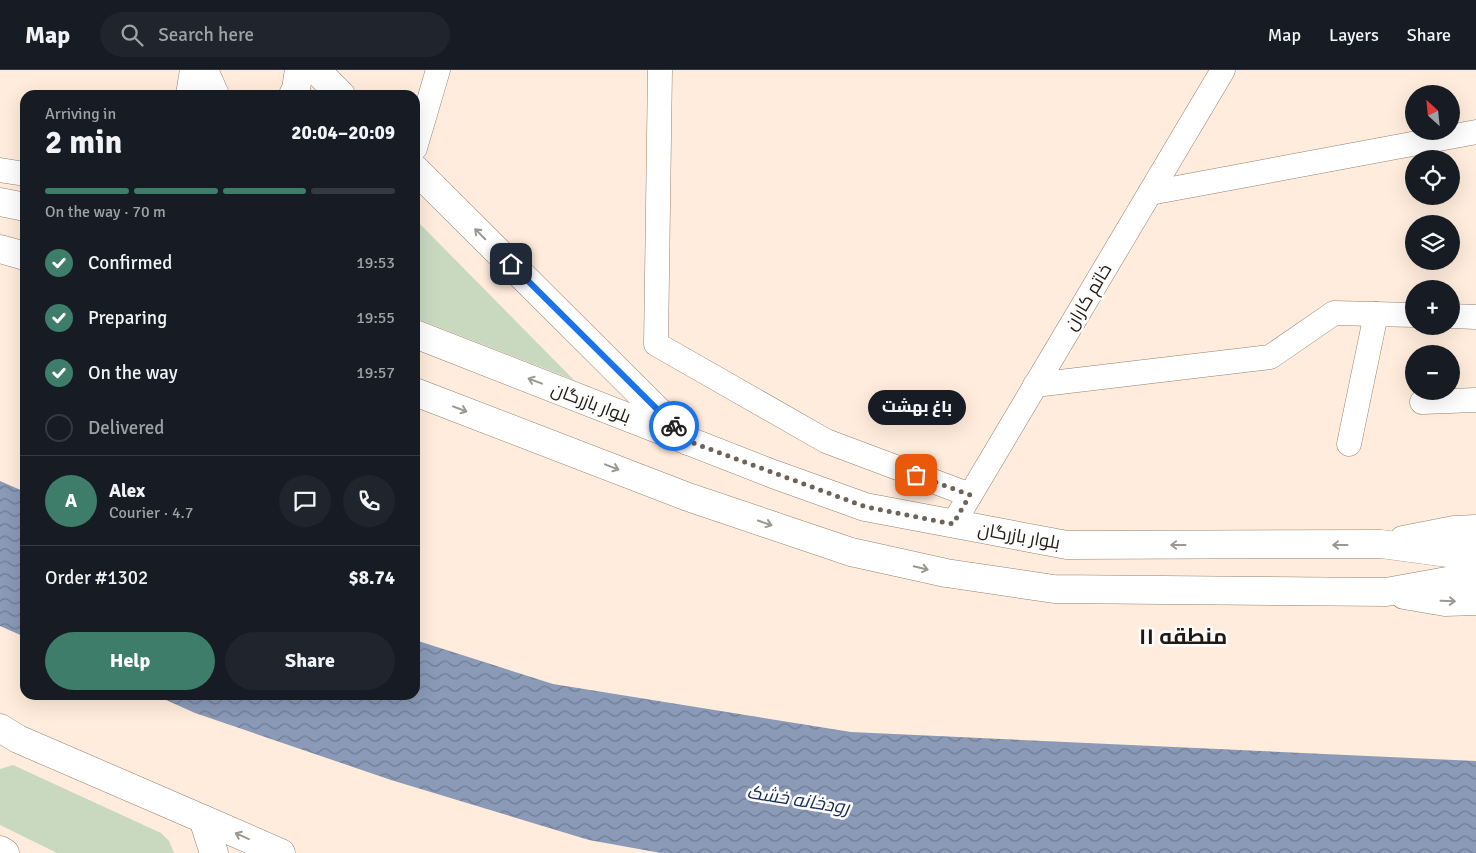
<!DOCTYPE html>
<meta charset="utf-8">
<style>
:root{--surface:#171b24;--page:#20242c;--text:#f1f3f6;--muted:#9ea1a6;--line:#363941;--accent:#3e7d6a}
body{margin:0;font-family:Signika,Cairo,sans-serif;background:var(--page);color:var(--text);height:100vh;display:flex;flex-direction:column;font-size:19px;white-space:nowrap}
*{box-sizing:border-box;margin:0}
p{font-size:16px;color:var(--muted)}
.icon{flex:none;width:28px;height:28px;fill:none;stroke:currentColor;stroke-width:2;stroke-linecap:round;stroke-linejoin:round}
.map{position:relative;flex:1;overflow:hidden}
.drawer{position:absolute;left:20px;top:20px;width:400px;height:610px;display:flex;flex-direction:column;background:var(--surface);border-radius:15px;box-shadow:0 5px 20px #0002}
.drawer>*{flex:none}
.needle{width:32px;rotate:333deg}
.buttons{position:absolute;left:1405px;top:15px;display:grid;gap:10px}
.buttons a{display:grid;place-items:center;width:55px;height:55px;border-radius:50%;background:var(--surface);box-shadow:0 5px 20px #0002;font-size:25px}
.pin{position:absolute;display:grid;place-items:center;width:42px;height:42px;color:#fff;margin:-21px;border-radius:10px;box-shadow:0 2px 8px #0006}
.courier{position:absolute;display:grid;place-items:center;width:50px;height:50px;margin:-25px;border:4px solid #1a73e8;border-radius:50%;background:#fff;color:#222;box-shadow:0 1px 6px #0007}
.bubble{position:absolute;height:35px;border-radius:18px;background:var(--surface);box-shadow:0 5px 20px #0002;font-size:16px;font-weight:800;line-height:35px;text-align:center}
.overview em{font-style:normal;font-weight:800}
.overview div{display:flex;flex-direction:column-reverse}
.overview{display:flex;align-items:center;justify-content:space-between;height:85px;padding:0 25px}
h1{font-size:32px;font-weight:800;line-height:38px}
.bar{display:grid;grid-template-columns:repeat(4,1fr);gap:8px 5px;align-content:center;height:60px;padding:0 25px}
.bar i{height:6px;border-radius:4px;background:var(--line)}
.bar .active{background:var(--accent)}
.bar p{grid-column:span 4}
.line{display:flex;align-items:center;gap:12px;padding:0 25px;border-top:1px solid var(--line)}
.line div{flex:1}
.round{display:grid;place-items:center;flex:none;width:52px;height:52px;border-radius:26px;background:var(--page)}
ol{padding:0 25px;list-style:none}
li{display:flex;align-items:center;gap:15px;height:55px}
li p{margin-inline-start:auto}
li .icon{padding:5px;border-radius:50%;background:var(--accent);color:#fff;stroke-width:4}
li:last-child{color:var(--muted)}
li i{width:28px;height:28px;border:2px solid var(--line);border-radius:50%}
.cta{display:flex;gap:10px;margin-top:auto;padding:10px 25px}
.cta a{flex:1;height:58px;border-radius:30px;background:var(--accent);color:#fff;font-size:20px;font-weight:800;line-height:58px;text-align:center}
.cta a+a{background:var(--page);color:var(--text)}
header{display:flex;align-items:center;gap:30px;box-sizing:border-box;height:70px;padding:0 25px;background:var(--surface);border-bottom:1px solid var(--line)}
header strong{font-size:24px}
nav{display:flex;gap:28px;margin-inline-start:auto;font-size:18px}
.search{width:350px;height:45px;background:var(--page);display:flex;align-items:center;gap:12px;box-sizing:border-box;padding:0 18px;border-radius:28px;color:var(--muted);font-size:19px}
.map>svg:first-child{display:block}
.grass{fill:#c9d9c0}
.water{fill:url(#water-waves)}
.lines{fill:none;stroke-linecap:round;stroke-linejoin:round}
.minor-casing{stroke:#96816f;stroke-width:25}
.tertiary-casing{stroke:#96816f;stroke-width:29}
.primary-casing{stroke:#96816f;stroke-width:29}
.minor{stroke:#fff;stroke-width:24}
.tertiary{stroke:#fff;stroke-width:28}
.primary{stroke:#fff;stroke-width:28}
.oneway{stroke:#9b9894}
.done{stroke:#6f6359;stroke-width:5;stroke-dasharray:0 9}
.route{stroke:#1a73e8;stroke-width:6}
.labels{text-anchor:middle;dominant-baseline:central;stroke-width:5;stroke-linejoin:round;paint-order:stroke}
.street-label{font-size:18px;fill:#211912;stroke:#fdfdfd}
.water-label{font-size:19px;font-style:italic;fill:#172c54;stroke:#fdfdfd}
.district-label{font-size:22px;font-weight:bold;fill:#211912;stroke:#fdfdfd}
</style>
<header>
<strong>Map</strong>
<div class="search"><svg class="icon" aria-label="search" viewBox="0 0 24 24"><circle cx="10" cy="10" r="6"/><path d="M15 15l6 6"/></svg>Search here</div>
<nav><a>Map</a><a>Layers</a><a>Share</a></nav>
</header>
<div class="map">
<svg width="1476" height="783" viewBox="0 0 1476 783">
<defs>
<pattern id="water-waves" width="16" height="10" patternUnits="userSpaceOnUse" patternTransform="scale(1.25)"><rect width="16" height="10" fill="#8a9ab7"/><path d="M0 5q4-4 8 0t8 0" fill="none" stroke="#707d93"/></pattern>
</defs>
<rect width="100%" height="100%" fill="#ffecdc"/>
<!-- grass -->
<g class="grass">
<polygon points="415,149 574,310 415,248"/>
<polygon points="13,695 161,763 169,771 174,783 57,783 0,755 0,699"/>
</g>
<!-- water -->
<g class="water">
<polygon points="0,411 25,422 25,567 0,556"/>
<polygon points="415,570 553,614 851,662 1476,691 1476,783 661,783 589,770 391,710 195,643 155,625 415,625"/>
</g>
<g class="lines">
<defs>
<g id="minor">
<polyline points="660,0 656,274 826,371 970,425"/>
<polyline points="415,78 438,0"/>
<polyline points="0,100 25,104"/>
<polyline points="1150,123 1476,62"/>
<polyline points="1451,246 1476,247"/>
<polyline points="1035,315 1270,287 1334,243 1414,245"/>
<polyline points="1422,332 1476,330"/>
<polyline points="1349,374 1376,244"/>
<polyline points="953,454 1223,0"/>
</g>
<g id="tertiary">
<polyline points="204,0 215,25"/>
<polyline points="316,0 341,25"/>
<polyline points="190,25 194,0"/>
<polyline points="293,25 296,19 299,0"/>
<polyline points="415,99 688,371"/>
</g>
<g id="primary">
<polyline points="0,132 25,137"/>
<polyline points="0,179 25,186"/>
<polyline points="415,264 773,404 865,437 1067,475 1381,474 1448,483 1476,483"/>
<polyline points="415,322 688,427 851,482 946,503 1054,519 1386,522 1447,511 1476,510"/>
<polyline points="1403,470 1454,460 1476,459"/>
<polyline points="1404,525 1445,532 1476,531"/>
<polyline points="0,658 18,669 203,749 214,783"/>
<polyline points="203,749 281,783"/>
<polyline points="0,780 5,783"/>
</g>
</defs>
<!-- minor casing -->
<use href="#minor" class="minor-casing"/>
<!-- tertiary casing -->
<use href="#tertiary" class="tertiary-casing"/>
<!-- primary casing -->
<use href="#primary" class="primary-casing"/>
<!-- minor -->
<use href="#minor" class="minor"/>
<!-- tertiary -->
<use href="#tertiary" class="tertiary"/>
<!-- primary -->
<use href="#primary" class="primary"/>
</g>
<!-- one-way arrows -->
<defs><path id="oneway-shaft" d="M-6 0H5M1.5-3L5.5 0L1.5 3" fill="none" stroke-width="1.6" stroke-linecap="round" stroke-linejoin="round" transform="scale(1.25)"/></defs>
<g class="oneway">
<use href="#oneway-shaft" transform="translate(480 164) rotate(-135)"/>
<use href="#oneway-shaft" transform="translate(535 311) rotate(-159)"/>
<use href="#oneway-shaft" transform="translate(460 339) rotate(21)"/>
<use href="#oneway-shaft" transform="translate(612 397) rotate(21)"/>
<use href="#oneway-shaft" transform="translate(765 453) rotate(19)"/>
<use href="#oneway-shaft" transform="translate(1178 475) rotate(180)"/>
<use href="#oneway-shaft" transform="translate(1340 475) rotate(180)"/>
<use href="#oneway-shaft" transform="translate(921 498) rotate(13)"/>
<use href="#oneway-shaft" transform="translate(1448 531) rotate(2)"/>
<use href="#oneway-shaft" transform="translate(242 766) rotate(-156)"/>
</g>
<g class="lines">
<!-- done -->
<polyline class="done" points="674,356 688,371 866,437 953,454 970,425 916,405"/>
<!-- route -->
<polyline class="route" points="511,194 674,356"/>
</g>
<g class="labels">
<!-- street labels -->
<g class="street-label">
<text transform="translate(1088 227) rotate(-59)">خاتم کاران</text>
<text transform="translate(591 333) rotate(21)">بلوار بازرگان</text>
<text transform="translate(1019 466) rotate(10)">بلوار بازرگان</text>
</g>
<!-- water labels -->
<g class="water-label">
<text transform="translate(798 730) rotate(9)">رودخانه خشک</text>
</g>
<!-- district labels -->
<g class="district-label">
<text x="1183" y="566">منطقه ۱۱</text>
</g>
</g>
</svg>
<div class="buttons">
<a><svg class="needle" viewBox="-14 -14 28 28"><path d="M0-13l5 13h-10z" fill="#e53935"/><path d="M0 13l5-13h-10z" fill="#9ea1a6"/></svg></a>
<a><svg class="icon" aria-label="locate" viewBox="0 0 24 24"><circle cx="12" cy="12" r="6"/><path d="M12 2v4M12 18v4M2 12h4M18 12h4"/></svg></a>
<a><svg class="icon" aria-label="layers" viewBox="0 0 24 24"><path d="M12 4l9 5-9 5-9-5zM3 14l9 5 9-5"/></svg></a>
<a>+</a>
<a>−</a>
</div>
<div class="pin" style="left:916px;top:405px;background:#ea580c"><svg class="icon" aria-label="bag" viewBox="0 0 24 24"><path d="M5 8h14l-1 12H6zM9 8a3 3 0 0 1 6 0"/></svg></div>
<div class="pin" style="left:511px;top:194px;background:#1f2937"><svg class="icon" aria-label="home" viewBox="0 0 24 24"><path d="M3 11l9-7 9 7M6 9v11h12V9"/></svg></div>
<div class="courier" style="left:674px;top:356px"><svg class="icon" aria-label="bike" viewBox="0 0 24 24"><circle cx="6" cy="16" r="4"/><circle cx="18" cy="16" r="4"/><path d="M6 16l4-8h5l3 8M10 8l3 8H6M13 5h3"/></svg></div>
<div class="bubble" style="left:868px;top:320px;width:98px">باغ بهشت</div>
<section class="drawer">
<div class="overview"><div><h1>2 min</h1><p>Arriving in</p></div><em>20:04–20:09</em></div>
<div class="bar"><i class="active"></i><i class="active"></i><i class="active"></i><i></i><p>On the way · 70 m</p></div>
<ol>
<li><svg class="icon" aria-label="check" viewBox="0 0 24 24"><path d="M5 12l5 5 9-10"/></svg>Confirmed<p>19:53</p></li>
<li><svg class="icon" aria-label="check" viewBox="0 0 24 24"><path d="M5 12l5 5 9-10"/></svg>Preparing<p>19:55</p></li>
<li><svg class="icon" aria-label="check" viewBox="0 0 24 24"><path d="M5 12l5 5 9-10"/></svg>On the way<p>19:57</p></li>
<li><i></i>Delivered</li>
</ol>
<div class="line" style="height:90px"><b class="round" style="background:var(--accent);color:#fff">A</b><div><b>Alex</b><p>Courier · 4.7</p></div><a class="round"><svg class="icon" aria-label="chat" viewBox="0 0 24 24"><path d="M4 5h16v11H9l-5 4z"/></svg></a><a class="round"><svg class="icon" aria-label="phone" viewBox="0 0 24 24"><path d="M5 4h4l2 5-3 2q2 4 5 5l2-3 5 2v4C11 20 4 13 5 4z"/></svg></a></div>
<div class="line" style="height:65px"><div>Order #1302</div><b>$8.74</b></div>
<div class="cta"><a>Help</a><a>Share</a></div>
</section>
</div>
